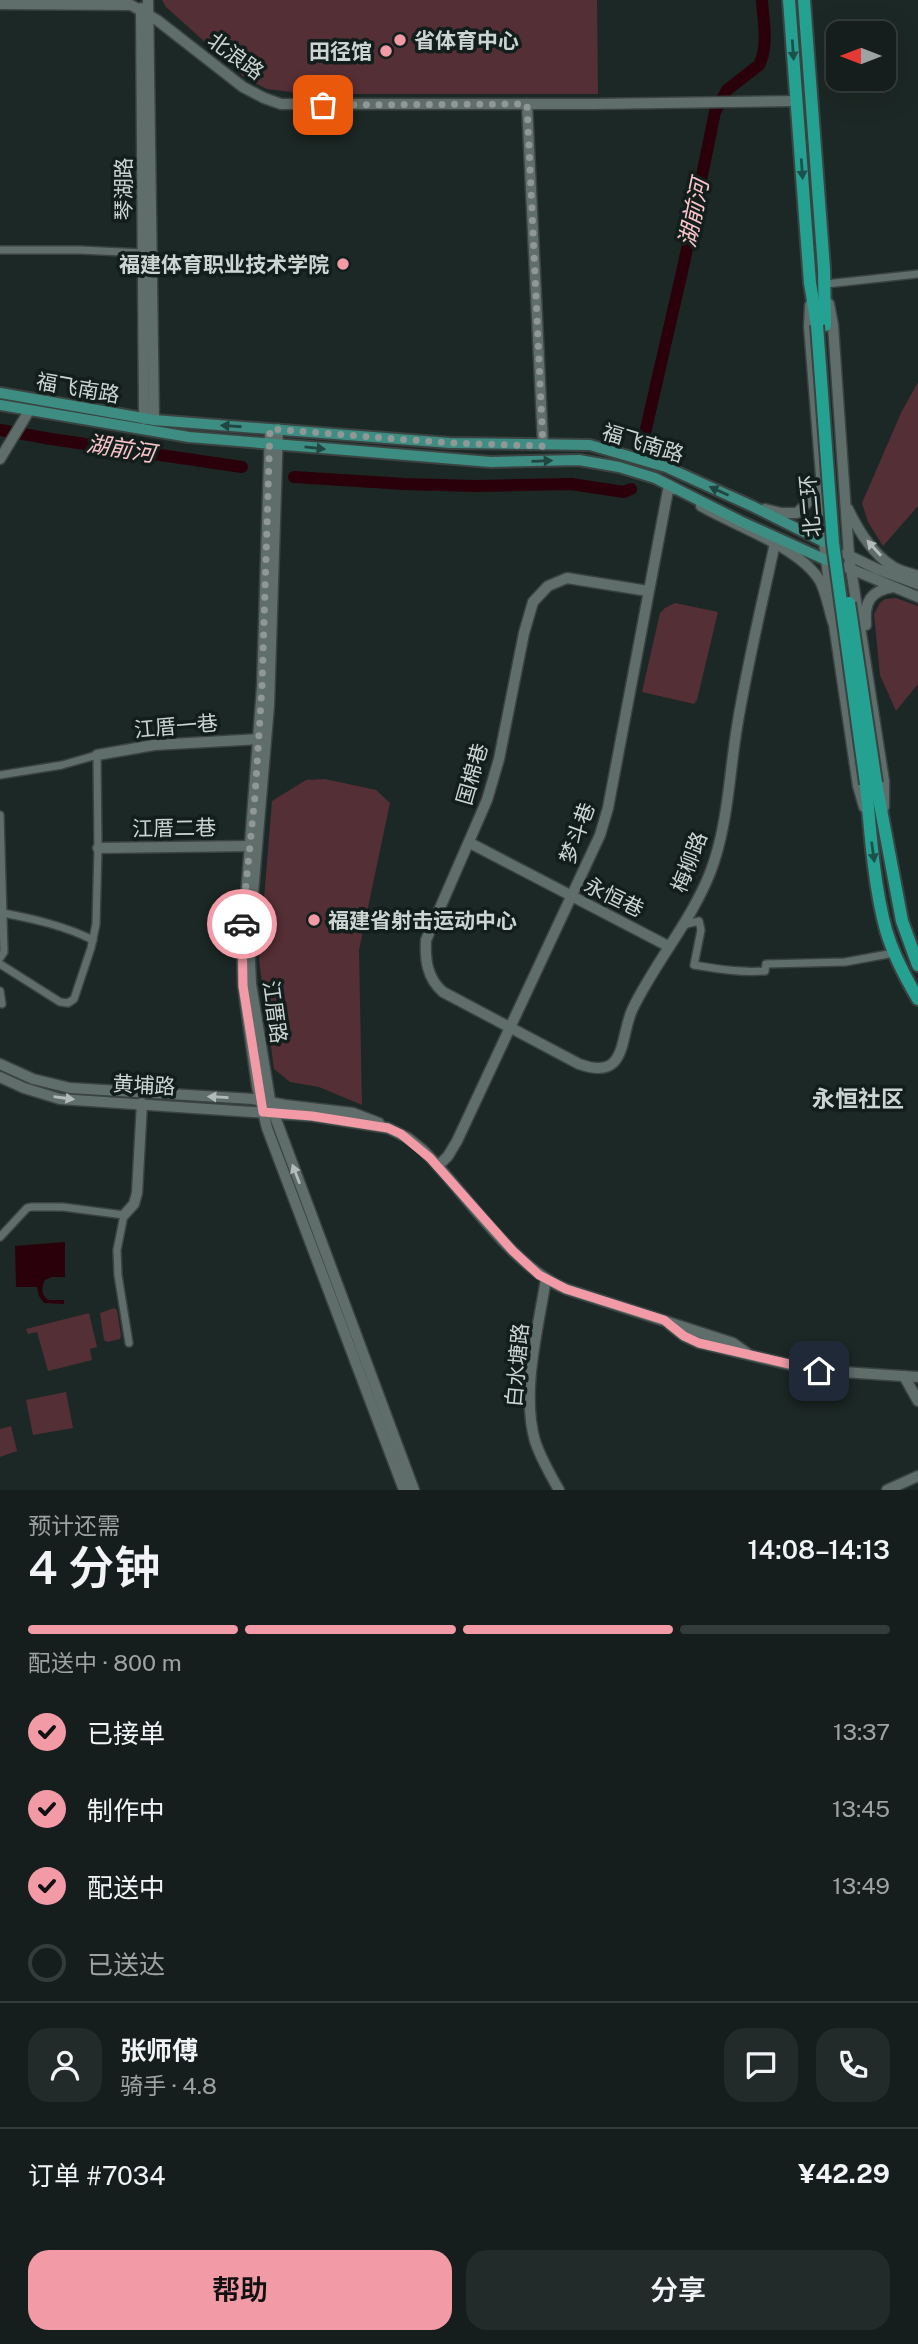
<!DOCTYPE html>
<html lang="zh">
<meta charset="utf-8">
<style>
:root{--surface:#151e1c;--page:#222b29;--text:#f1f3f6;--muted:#9da2a3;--line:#343c3b;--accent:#f39aa7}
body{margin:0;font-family:"Public Sans","Noto Sans SC",sans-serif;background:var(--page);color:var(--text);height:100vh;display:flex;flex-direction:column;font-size:26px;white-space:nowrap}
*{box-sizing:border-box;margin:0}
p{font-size:23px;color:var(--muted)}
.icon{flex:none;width:38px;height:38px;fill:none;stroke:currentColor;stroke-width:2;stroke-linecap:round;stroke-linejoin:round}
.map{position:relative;height:1490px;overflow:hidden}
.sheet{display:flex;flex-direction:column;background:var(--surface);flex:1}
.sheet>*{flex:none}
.needle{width:46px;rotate:270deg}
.fabs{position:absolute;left:826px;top:21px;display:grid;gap:14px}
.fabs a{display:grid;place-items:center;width:70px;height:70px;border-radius:14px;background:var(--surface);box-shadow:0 7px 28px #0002,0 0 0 2px var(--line);font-size:35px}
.pin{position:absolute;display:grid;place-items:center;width:60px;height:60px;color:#fff;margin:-30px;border-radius:14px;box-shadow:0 4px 10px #0006}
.courier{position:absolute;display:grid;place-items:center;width:70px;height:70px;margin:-35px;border:5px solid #f39aa7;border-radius:50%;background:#fff;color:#222;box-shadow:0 2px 9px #0007}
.overview em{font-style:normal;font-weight:600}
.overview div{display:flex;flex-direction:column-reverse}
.overview{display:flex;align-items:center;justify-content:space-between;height:119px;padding:0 28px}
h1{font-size:46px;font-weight:600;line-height:52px}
.bar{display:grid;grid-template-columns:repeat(4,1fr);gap:10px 7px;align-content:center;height:84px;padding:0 28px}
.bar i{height:9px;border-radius:5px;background:var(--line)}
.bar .current{background:var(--accent)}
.bar p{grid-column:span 4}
.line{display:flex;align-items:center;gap:18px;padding:0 28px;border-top:2px solid var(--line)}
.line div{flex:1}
.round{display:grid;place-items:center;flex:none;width:74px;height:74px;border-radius:21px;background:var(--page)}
ol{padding:0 28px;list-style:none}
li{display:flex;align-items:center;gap:21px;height:77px}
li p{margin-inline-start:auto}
li .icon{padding:7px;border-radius:50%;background:var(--accent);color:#111;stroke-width:4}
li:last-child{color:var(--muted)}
li i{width:38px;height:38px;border:4px solid var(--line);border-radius:50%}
.primary-button{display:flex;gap:14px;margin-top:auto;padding:14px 28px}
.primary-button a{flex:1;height:80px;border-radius:21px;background:var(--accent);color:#111;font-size:28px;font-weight:600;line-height:80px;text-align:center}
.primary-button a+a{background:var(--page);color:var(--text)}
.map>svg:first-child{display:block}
.green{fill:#542f35}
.water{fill:#2a000a}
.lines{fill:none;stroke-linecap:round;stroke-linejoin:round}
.river{stroke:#2a000a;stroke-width:12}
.street-casing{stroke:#3a4342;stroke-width:10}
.secondary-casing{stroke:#3a4342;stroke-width:13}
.primary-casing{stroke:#3a4342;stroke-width:14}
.highway-casing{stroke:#3a4342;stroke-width:16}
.street{stroke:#606e6b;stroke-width:7}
.secondary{stroke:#606e6b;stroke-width:10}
.primary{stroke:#3d8d82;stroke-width:10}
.highway{stroke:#25a191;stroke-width:12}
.highway-bridge-casing{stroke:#3a4342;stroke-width:16;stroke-linecap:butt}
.highway-bridge{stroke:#25a191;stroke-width:12}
.oneway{fill:#1a524b}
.oneway2{fill:#214540}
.oneway3{fill:#b2bbb9}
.done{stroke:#8f9896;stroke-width:7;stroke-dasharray:0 12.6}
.route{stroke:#f39aa7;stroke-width:9}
.poi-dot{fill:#f39aa7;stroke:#121e1c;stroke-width:2.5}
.labels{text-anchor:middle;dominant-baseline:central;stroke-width:7;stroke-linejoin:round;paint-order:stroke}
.poi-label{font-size:21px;font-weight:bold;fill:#cdd5d3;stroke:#121e1c;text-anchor:start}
.street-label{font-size:21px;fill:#cdd5d3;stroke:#121e1c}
.water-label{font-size:23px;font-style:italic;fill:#fbc4cb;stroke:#121e1c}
.neighbourhood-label{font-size:23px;font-weight:bold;fill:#cdd5d3;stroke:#121e1c}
</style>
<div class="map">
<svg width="918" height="1490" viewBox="0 0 918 1490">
<rect width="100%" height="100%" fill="#1c2825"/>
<!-- green -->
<g class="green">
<polygon points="162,0 597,0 598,94 293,94 292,92 267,89 245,78 166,7"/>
<polygon points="918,382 918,506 883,546 868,522 862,503 901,413"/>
<polygon points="896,598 918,606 918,684 896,711 880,675 874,614 880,603 885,599"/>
<polygon points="675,603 718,612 697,700 694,704 642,692 660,613 665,608"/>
<polygon points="325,779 376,790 390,803 359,950 362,1105 319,1087 290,1082 274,1069 259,960 272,801 306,780"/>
<polygon points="114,1308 117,1310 121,1336 120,1339 107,1342 104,1340 100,1313"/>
<polygon points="89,1313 97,1347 90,1349 92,1360 48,1371 37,1332 28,1334 26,1329"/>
<polygon points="66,1392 73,1428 33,1435 26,1400"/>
<polygon points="11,1426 17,1451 0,1457 0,1429"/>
</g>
<!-- water -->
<path class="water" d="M65,1242v35h-13l-7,3c-4,8 -4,14 3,20h16v4l-20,-1 -5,-7 -2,-9h-21l-1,-41z"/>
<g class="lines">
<!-- river -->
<g class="river">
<polyline points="0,430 51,439 242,467"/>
<path d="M643,442l41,-179 31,-151 12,-22 32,-25c10,-19 4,-45 3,-65"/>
<polyline points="294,477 405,484 476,486 571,484 624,492 631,489"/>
</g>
<defs>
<g id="street">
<polyline points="0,250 80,250 143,253"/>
<polyline points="826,284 918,274"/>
<polyline points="0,775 62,765 97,755 98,848 96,924 91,948 74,999 68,1003 60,1002 0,964"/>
<polyline points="0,815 4,952 0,958"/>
<path d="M3,913c31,6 62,13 90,27"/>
<path d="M683,925l16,-4 2,9 -7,35c24,4 47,8 71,6l1,-7 79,-2 49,-9"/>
<polyline points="0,991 2,1004"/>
<polyline points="0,1237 27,1208 31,1207 63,1207 124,1215 117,1250 118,1275 129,1343"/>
</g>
<g id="secondary">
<polyline points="148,0 154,420"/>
<polyline points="0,4 131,5 157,20 243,87 264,98 281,104 593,104 797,101"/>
<polyline points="141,8 144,419"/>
<polyline points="527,104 543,445"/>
<polyline points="829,304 833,325 849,556 884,781 884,807"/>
<polyline points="810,305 809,326 825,526 824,542 831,600"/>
<polyline points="270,429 262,687 242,948 243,986 257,1086 267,1128 404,1490"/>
<polyline points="278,429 269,705 249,940 251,984 271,1106 414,1490"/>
<polyline points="0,459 29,411"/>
<path d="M701,506c34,20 99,41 119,75 6,11 9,29 13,41"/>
<polyline points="765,509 781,513 797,513 816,494 816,485"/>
<path d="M848,509c10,21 24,44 44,57 7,5 18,7 26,10"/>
<polyline points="846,554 877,569 918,584"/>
<polyline points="846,567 918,597"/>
<path d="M648,591l-81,-13 -19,8 -15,16 -9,31 -25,126 -12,41 -61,140c-1,20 1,38 17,52l136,72c50,18 40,-28 54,-56 23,-47 58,-87 77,-135 18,-46 19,-98 27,-146 10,-62 25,-123 38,-184"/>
<polyline points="833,618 858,786 864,807"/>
<path d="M866,625c-2,-23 4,-34 27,-38"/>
<polyline points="97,755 154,745 259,739"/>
<polyline points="470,843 668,946"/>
<polyline points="98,848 250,846"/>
<polyline points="0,1064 33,1079 70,1088 253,1099 285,1105 353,1113 379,1123"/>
<path d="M0,1077l24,11 36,11 252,17 76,12 20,10 15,12c42,42 89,117 143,139l167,54 14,10"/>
<polyline points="438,1166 448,1156 457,1141 600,835 608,808 669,485 674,489"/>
<polyline points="124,1215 134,1204 137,1193 142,1103"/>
<path d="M546,1279c-8,50 -25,113 -11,162 6,18 15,33 24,49"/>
<polyline points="669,1324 684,1336 699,1343 812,1370 918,1377"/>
<polyline points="904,1376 918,1401"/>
<polyline points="887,1490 918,1476"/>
</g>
<g id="primary">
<polyline points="0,393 154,420 450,443 590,445 666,467 752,506 824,542"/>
<polyline points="0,405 189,437 491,462 579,460 619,467 655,478 742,522 826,560"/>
</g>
<g id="highway">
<polyline points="789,0 810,283 817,325"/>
<polyline points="804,0 824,269 825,325"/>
<polyline points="876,783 902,921 918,965"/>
<path d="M866,784c4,45 8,103 20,146 7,24 19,47 32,69"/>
</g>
</defs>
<!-- street casing -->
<use href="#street" class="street-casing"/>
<!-- secondary casing -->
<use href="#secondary" class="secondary-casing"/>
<!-- primary casing -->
<use href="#primary" class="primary-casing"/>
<!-- highway casing -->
<use href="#highway" class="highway-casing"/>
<!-- street -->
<use href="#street" class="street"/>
<!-- secondary -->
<use href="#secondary" class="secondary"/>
<!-- primary -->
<use href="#primary" class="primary"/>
<!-- highway -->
<use href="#highway" class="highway"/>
<defs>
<g id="highway-bridge">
<polyline points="817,325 833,543 866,784"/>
<polyline points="849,603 876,783"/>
</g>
</defs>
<!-- highway-bridge casing -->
<use href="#highway-bridge" class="highway-bridge-casing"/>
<!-- highway-bridge -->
<use href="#highway-bridge" class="highway-bridge"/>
</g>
<!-- one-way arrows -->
<defs><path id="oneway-solid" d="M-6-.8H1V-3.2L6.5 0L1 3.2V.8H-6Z" transform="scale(1.75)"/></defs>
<g class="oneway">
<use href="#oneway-solid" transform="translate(793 50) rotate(86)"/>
<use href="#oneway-solid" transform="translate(802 169) rotate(86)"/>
<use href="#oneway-solid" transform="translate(873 852) rotate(82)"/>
</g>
<g class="oneway2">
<use href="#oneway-solid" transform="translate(231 426) rotate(-176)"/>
<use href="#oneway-solid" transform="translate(315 448) rotate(6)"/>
<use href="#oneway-solid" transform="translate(542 461) rotate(-2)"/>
<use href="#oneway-solid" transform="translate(719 491) rotate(-156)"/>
</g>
<g class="oneway3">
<use href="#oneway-solid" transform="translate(874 548) rotate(-132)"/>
<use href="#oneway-solid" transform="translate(218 1097) rotate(-177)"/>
<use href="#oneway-solid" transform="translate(64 1098) rotate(8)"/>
<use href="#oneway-solid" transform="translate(296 1174) rotate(-111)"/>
</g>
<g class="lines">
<!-- done -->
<polyline class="done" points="242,924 255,796 262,687 270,429 450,443 543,446 527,104 323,105"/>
<!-- route -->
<polyline class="route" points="242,924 243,986 263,1112 312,1116 388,1128 401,1134 430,1158 513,1251 539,1275 566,1289 664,1320 684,1336 699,1343 819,1371"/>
</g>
<!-- markers -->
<g class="poi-dot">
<circle cx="400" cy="40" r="7"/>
<circle cx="386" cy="51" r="7"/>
<circle cx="343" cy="264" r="7"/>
<circle cx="314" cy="920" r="7"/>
</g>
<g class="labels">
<!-- poi labels -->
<g class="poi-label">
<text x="414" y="40">省体育中心</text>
<text x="372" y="51" text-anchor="end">田径馆</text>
<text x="329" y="264" text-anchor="end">福建体育职业技术学院</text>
<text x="328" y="920">福建省射击运动中心</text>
</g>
<!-- street labels -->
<g class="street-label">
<text transform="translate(236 56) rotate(36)">北浪路</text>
<text transform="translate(123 189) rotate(-90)">琴湖路</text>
<text transform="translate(78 388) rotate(10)">福飞南路</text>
<text transform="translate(643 443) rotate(17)">福飞南路</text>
<text transform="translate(810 506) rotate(-95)">北二环</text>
<text transform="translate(176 726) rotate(-5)">江厝一巷</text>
<text transform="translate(472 774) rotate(-74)">国棉巷</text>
<text transform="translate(174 828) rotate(-1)">江厝二巷</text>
<text transform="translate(577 833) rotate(-70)">梦斗巷</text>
<text transform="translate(689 862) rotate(-69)">梅柳路</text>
<text transform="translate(614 897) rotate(26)">永恒巷</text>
<text transform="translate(275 1012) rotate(82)">江厝路</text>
<text transform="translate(144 1085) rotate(3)">黄埔路</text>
<text transform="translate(517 1365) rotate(-85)">白水塘路</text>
</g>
<!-- water labels -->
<g class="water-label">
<text transform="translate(693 213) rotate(-78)">湖前河</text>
<text transform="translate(121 448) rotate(9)">湖前河</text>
</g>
<!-- neighbourhood labels -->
<g class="neighbourhood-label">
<text x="858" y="1098">永恒社区</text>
</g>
</g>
</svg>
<div class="fabs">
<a><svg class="needle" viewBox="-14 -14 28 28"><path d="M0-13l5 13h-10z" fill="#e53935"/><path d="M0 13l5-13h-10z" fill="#9da2a3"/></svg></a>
</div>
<div class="pin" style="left:323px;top:105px;background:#ea580c"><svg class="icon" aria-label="bag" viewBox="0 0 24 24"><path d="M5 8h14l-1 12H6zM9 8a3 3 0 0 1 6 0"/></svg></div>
<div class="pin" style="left:819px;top:1371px;background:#1f2937"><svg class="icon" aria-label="home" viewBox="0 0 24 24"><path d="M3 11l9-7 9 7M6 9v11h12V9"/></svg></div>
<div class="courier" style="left:242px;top:924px"><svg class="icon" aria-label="car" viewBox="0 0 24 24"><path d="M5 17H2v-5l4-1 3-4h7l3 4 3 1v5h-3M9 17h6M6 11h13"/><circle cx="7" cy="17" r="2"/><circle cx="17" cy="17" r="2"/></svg></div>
</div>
<section class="sheet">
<div class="overview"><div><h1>4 分钟</h1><p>预计还需</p></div><em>14:08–14:13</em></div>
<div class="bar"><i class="current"></i><i class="current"></i><i class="current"></i><i></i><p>配送中 · 800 m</p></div>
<ol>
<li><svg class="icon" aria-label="check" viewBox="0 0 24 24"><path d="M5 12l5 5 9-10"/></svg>已接单<p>13:37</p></li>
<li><svg class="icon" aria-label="check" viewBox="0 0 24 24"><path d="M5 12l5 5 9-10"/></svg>制作中<p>13:45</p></li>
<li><svg class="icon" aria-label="check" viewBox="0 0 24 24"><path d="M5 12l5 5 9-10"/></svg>配送中<p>13:49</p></li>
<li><i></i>已送达</li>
</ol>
<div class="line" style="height:126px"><a class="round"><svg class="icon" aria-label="person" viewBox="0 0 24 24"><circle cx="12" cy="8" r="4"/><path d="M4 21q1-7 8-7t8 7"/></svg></a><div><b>张师傅</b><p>骑手 · 4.8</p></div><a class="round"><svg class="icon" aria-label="chat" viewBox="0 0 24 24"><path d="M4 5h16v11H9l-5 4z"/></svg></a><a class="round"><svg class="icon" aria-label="phone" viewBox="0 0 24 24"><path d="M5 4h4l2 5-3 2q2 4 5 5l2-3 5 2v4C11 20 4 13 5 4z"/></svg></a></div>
<div class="line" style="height:91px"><div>订单 #7034</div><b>¥42.29</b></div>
<div class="primary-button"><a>帮助</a><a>分享</a></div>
</section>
